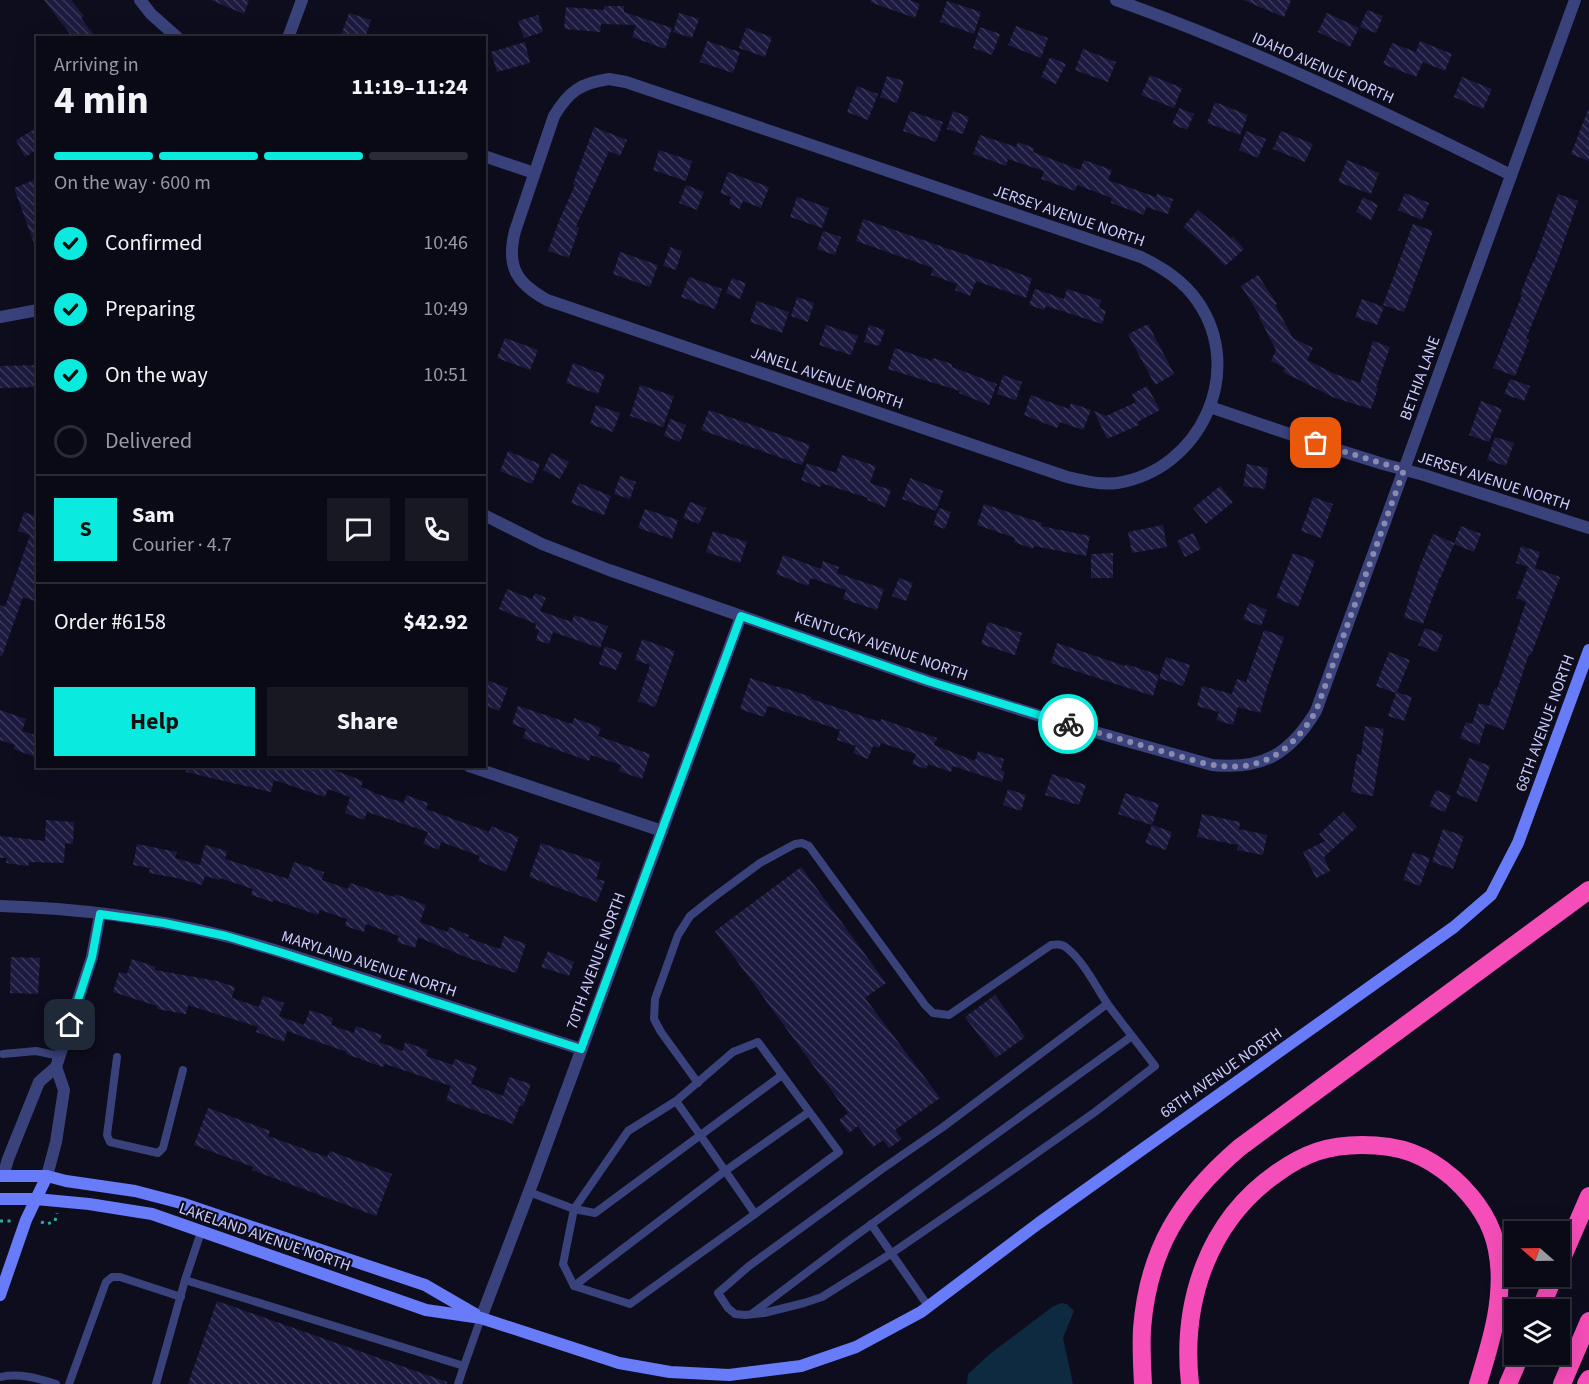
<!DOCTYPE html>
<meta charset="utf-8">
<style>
:root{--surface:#0a0a16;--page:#181823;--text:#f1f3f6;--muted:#999aa1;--line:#2a2b35;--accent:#0beade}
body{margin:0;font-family:"Source Sans 3",sans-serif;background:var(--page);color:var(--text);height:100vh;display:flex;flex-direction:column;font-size:22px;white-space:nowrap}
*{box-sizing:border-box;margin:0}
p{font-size:20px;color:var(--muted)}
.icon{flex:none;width:33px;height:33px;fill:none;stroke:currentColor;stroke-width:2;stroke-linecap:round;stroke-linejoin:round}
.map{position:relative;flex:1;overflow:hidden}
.drawer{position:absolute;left:36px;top:36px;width:450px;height:732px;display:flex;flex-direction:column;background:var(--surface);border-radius:0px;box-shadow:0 6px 24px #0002,0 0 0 2px var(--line)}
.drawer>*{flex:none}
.needle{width:39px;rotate:290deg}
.buttons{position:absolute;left:1504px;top:1221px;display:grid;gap:12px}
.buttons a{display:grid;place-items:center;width:66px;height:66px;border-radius:0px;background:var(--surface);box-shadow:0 6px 24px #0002,0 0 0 2px var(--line);font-size:30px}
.pin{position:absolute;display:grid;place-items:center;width:51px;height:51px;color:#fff;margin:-26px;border-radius:12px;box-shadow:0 3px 9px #0006}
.courier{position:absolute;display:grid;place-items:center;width:60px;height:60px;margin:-30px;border:4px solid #0beade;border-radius:50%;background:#fff;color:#222;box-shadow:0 2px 8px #0007}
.overview em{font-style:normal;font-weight:700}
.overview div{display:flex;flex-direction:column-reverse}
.overview{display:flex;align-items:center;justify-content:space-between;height:102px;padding:0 18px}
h1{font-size:39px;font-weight:700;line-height:45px}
.bar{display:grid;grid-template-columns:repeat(4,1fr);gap:9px 6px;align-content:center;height:72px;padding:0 18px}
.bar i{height:8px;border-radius:4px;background:var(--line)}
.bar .on{background:var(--accent)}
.bar p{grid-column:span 4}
.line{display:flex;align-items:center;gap:15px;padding:0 18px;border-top:2px solid var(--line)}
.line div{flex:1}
.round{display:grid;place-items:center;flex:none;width:63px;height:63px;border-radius:0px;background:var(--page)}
ol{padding:0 18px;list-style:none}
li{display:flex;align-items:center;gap:18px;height:66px}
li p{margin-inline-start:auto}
li .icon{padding:6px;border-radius:50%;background:var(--accent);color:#111;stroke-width:4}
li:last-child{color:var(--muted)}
li i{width:33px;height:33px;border:3px solid var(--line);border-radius:50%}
.cta{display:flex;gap:12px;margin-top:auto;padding:12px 18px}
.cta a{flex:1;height:69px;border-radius:0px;background:var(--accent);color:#111;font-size:24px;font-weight:700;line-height:69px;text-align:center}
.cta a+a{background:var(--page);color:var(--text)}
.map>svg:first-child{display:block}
.water{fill:#0e2a41}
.building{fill:url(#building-back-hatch)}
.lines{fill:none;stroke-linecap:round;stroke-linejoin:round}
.path{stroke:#33aa91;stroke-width:3;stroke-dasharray:3 4.5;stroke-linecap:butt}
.lane{stroke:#3a427b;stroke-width:8}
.street{stroke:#3a427b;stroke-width:12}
.secondary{stroke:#687bf8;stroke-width:12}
.highway{stroke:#f64eb8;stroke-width:18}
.done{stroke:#8a8aaf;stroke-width:6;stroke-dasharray:0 10.8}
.route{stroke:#0beade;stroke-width:8}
.labels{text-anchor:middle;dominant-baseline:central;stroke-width:4.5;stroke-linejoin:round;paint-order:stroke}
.street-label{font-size:16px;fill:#cdcefd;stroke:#0d0d1e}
</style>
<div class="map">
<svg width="1589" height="1384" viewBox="0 0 1589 1384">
<defs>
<pattern id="building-back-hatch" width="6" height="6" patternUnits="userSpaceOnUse" patternTransform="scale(1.5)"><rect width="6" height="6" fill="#1c1a3e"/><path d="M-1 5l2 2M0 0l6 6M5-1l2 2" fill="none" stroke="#3c3a5b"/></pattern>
</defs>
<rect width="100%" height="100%" fill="#0d0d1e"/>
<!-- water -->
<polygon class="water" points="1061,1303 1067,1304 1074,1311 1063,1338 1073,1384 967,1384 968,1374 991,1353 1052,1307"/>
<!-- building -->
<g class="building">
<polygon points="44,0 71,0 84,16 81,18 96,38 73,38"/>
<polygon points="211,0 249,0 244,14"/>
<polygon points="871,0 910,0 920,4 915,18 870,2"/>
<polygon points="1243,0 1291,0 1284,17"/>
<polygon points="947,1 981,12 974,34 940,22"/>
<polygon points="604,6 624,6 624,12 672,28 665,49 632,37 636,25 601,24 600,32 564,29 566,7 604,10"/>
<polygon points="1367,10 1383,16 1376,33 1360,27"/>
<polygon points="349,13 371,20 365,38 340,38"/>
<polygon points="679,13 699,19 692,38 673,32"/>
<polygon points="1327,13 1359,28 1350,47 1318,32"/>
<polygon points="538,15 543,32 524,38 518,21"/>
<polygon points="1016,26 1048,38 1041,58 1008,45"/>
<polygon points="980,27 1000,34 992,55 973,48"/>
<polygon points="746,28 772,37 765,57 739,48"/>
<polygon points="707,41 740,52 733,73 700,62"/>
<polygon points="1420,41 1452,54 1445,71 1423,62 1416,77 1383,64 1392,43 1416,52"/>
<polygon points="525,42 530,63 497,72 491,52"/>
<polygon points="1083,49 1116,62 1108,82 1075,70"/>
<polygon points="1050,57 1066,64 1056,84 1041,77"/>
<polygon points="1150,75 1182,88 1174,108 1141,95"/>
<polygon points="887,76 904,81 897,103 880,97"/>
<polygon points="1462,77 1492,89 1483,109 1454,97"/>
<polygon points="857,86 878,94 868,120 847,112"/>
<polygon points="1215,102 1248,115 1240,135 1207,123"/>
<polygon points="1179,108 1194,114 1187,130 1172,124"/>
<polygon points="1588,110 1589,110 1589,161 1571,154"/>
<polygon points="910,111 943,122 936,142 903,131"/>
<polygon points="953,111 969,117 963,134 947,129"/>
<polygon points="38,127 38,149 25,157 16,140"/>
<polygon points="594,127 627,140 620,156 609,151 576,227 579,228 569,258 548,251 559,221 575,185 573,184"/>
<polygon points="1246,131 1266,139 1258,158 1239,150"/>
<polygon points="1281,131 1313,144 1305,162 1273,149"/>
<polygon points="980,135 1016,147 1018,142 1034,148 1033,152 1080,170 1084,160 1112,170 1108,180 1156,197 1157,194 1173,199 1168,214 1146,207 1144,215 1111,203 1112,198 1077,185 1075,191 1041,179 1044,171 1008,159 1006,166 973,154"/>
<polygon points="659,150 692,161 686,181 653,170"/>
<polygon points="1347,160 1379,173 1371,194 1338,182"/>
<polygon points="728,172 769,187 761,208 743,201 740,209 729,204 731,197 720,193"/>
<polygon points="34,180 38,189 38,248 36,249 14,188"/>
<polygon points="686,185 704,192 697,210 679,203"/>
<polygon points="1405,193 1429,203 1422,220 1398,210"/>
<polygon points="1558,194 1578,201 1558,259 1526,339 1529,340 1515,376 1493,368 1522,295 1520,295 1533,262 1534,262"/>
<polygon points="797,197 829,208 822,228 790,217"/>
<polygon points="1363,197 1378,205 1371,220 1356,212"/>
<polygon points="1198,210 1231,238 1233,237 1244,249 1225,266 1209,249 1183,227"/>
<polygon points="863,219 1032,278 1026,298 976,281 970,296 955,290 957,284 931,275 933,268 856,241"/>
<polygon points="1413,224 1433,231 1404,312 1383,305"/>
<polygon points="823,231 841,237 835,255 817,249"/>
<polygon points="670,247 682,251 676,270 663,266"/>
<polygon points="620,252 658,265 650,287 613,274"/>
<polygon points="1258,275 1277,304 1275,305 1293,338 1313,348 1307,360 1335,374 1360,383 1373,341 1390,347 1376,388 1378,388 1371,409 1335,398 1283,372 1285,368 1271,361 1276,350 1259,317 1260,316 1241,286"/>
<polygon points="689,277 722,289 715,309 681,297"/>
<polygon points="732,278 746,283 740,299 726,293"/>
<polygon points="1035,289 1064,299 1067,289 1101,300 1099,308 1106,311 1102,324 1046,306 1044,310 1029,305"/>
<polygon points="797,297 814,303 808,322 791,316"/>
<polygon points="1362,299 1384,307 1377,325 1355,317"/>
<polygon points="757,301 789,312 782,333 750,322"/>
<polygon points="1148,324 1174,374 1155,385 1128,334"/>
<polygon points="826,325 858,336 851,355 819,345"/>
<polygon points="869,325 885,330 879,346 864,342"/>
<polygon points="505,338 538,350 530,370 497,358"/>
<polygon points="895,348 932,361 933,358 952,364 952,367 997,384 989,405 959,393 960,391 888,369"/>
<polygon points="573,363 605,375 598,394 566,383"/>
<polygon points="38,365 38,387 0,388 0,366"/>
<polygon points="1003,375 1022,382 1016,400 997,394"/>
<polygon points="1510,379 1530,386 1524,401 1504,394"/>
<polygon points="640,385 674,396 663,427 630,416"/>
<polygon points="1147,386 1160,410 1137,422 1139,425 1107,439 1094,411 1106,416 1136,402 1132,394"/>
<polygon points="1031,395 1069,409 1071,403 1091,410 1083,430 1060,422 1057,428 1024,415"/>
<polygon points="1481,401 1502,409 1489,442 1469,435"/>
<polygon points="596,405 620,413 613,432 590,424"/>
<polygon points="709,410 810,445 802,465 701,430"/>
<polygon points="670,419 686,425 680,442 664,436"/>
<polygon points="1495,437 1514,443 1506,466 1487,460"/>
<polygon points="508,451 540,464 532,484 500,471"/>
<polygon points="551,453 569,462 560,479 543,470"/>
<polygon points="842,455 876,466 870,483 891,490 885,507 867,500 868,498 821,483 820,487 801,480 807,463 836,473"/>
<polygon points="1247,464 1268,468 1265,489 1243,486"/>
<polygon points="620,476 636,482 630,499 614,494"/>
<polygon points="910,478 943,491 936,511 902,499"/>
<polygon points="579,483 611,496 604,515 571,503"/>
<polygon points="1220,486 1233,502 1206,524 1193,508"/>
<polygon points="1313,497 1333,504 1321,538 1301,531"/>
<polygon points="690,502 706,508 699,524 683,518"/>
<polygon points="984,504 1042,523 1041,526 1090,536 1086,556 1034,546 1033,549 1014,542 1015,538 977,525"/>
<polygon points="939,508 951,512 945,529 933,525"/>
<polygon points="645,509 678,520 672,539 638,528"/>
<polygon points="24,512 38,517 38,602 23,597 2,656 0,656 0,605 5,607 30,535 18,531"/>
<polygon points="1163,525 1167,547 1132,553 1128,532"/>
<polygon points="1461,526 1481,534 1474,552 1454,544 1441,577 1440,577 1423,624 1404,617 1419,568 1433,534 1454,543"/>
<polygon points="713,531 747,542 740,563 706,552"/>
<polygon points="1193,533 1201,549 1185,557 1177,541"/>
<polygon points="1521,546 1540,552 1535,568 1560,577 1531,655 1529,654 1504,730 1486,723 1479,745 1460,738 1466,722 1472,724 1479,703 1489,706 1495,688 1497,689 1526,602 1516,598 1528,567 1516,563"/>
<polygon points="1113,553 1113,578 1091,578 1091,554"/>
<polygon points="1293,553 1315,561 1298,607 1276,598"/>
<polygon points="783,555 821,569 823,561 839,567 837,573 884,589 877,610 843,599 846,590 811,578 808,586 776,574"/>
<polygon points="899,578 913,583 906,601 892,596"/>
<polygon points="507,589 532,599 535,593 546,598 540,611 572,622 574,615 608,626 600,648 553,632 549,644 536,640 539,630 535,629 536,624 499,609"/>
<polygon points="1249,603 1267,610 1261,626 1243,619"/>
<polygon points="988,622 1022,633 1015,655 981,644"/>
<polygon points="1425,628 1443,635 1437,652 1418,645"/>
<polygon points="1264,630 1284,637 1267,688 1260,713 1238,707 1233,725 1216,720 1219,712 1197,706 1202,686 1232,694 1237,679 1246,682"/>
<polygon points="642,639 675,651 655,707 638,701 650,665 635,660"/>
<polygon points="1057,643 1125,666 1126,664 1159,675 1153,696 1051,663"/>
<polygon points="605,646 623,653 616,670 599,664"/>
<polygon points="1389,652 1410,660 1397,692 1412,697 1404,721 1388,716 1396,693 1376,686"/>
<polygon points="1166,657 1190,665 1183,686 1159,678"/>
<polygon points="750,678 777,687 778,686 811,697 811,699 880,722 881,719 937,738 934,745 975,761 978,751 1004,759 1001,770 1005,772 1002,782 953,766 951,772 928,764 926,769 912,764 916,754 881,743 879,748 873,746 868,759 853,753 856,746 837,740 840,730 768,706 764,717 740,709"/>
<polygon points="484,679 508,688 499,711 484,705"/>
<polygon points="518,706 572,724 574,718 601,728 598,736 650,754 642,779 619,771 621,765 591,755 589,761 523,738 526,729 512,724"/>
<polygon points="0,710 26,719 22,731 38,736 38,750 35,757 13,749 15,745 0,740"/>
<polygon points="1365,726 1384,729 1373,796 1351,792 1357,754 1361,755"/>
<polygon points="1469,758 1490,766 1477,802 1456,794"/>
<polygon points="187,766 299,766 313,771 314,766 323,766 363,781 361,787 374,792 374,793 404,803 406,795 428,803 426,809 489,832 491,826 519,837 506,872 478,861 480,856 441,842 439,850 423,844 428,832 367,812 364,820 345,813 350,797 328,789 325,797 274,780 271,792 186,772"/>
<polygon points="1052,774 1086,785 1079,805 1045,795"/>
<polygon points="1008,789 1026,795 1021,811 1003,805"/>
<polygon points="1436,790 1451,796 1445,812 1429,806"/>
<polygon points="1125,793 1159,804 1152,825 1118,814"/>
<polygon points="1343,812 1357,827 1324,857 1330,871 1316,878 1303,852 1325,841 1319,834"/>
<polygon points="1202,814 1240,822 1239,829 1267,835 1263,855 1237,850 1238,845 1197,837"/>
<polygon points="46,820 74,822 73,844 65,843 64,863 29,862 28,866 6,863 7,858 0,858 0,836 45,841"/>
<polygon points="1152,825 1172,832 1166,850 1145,843"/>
<polygon points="1443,829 1464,836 1453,869 1432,862"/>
<polygon points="541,843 601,863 596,879 605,881 597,902 529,877"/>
<polygon points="137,844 177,852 175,858 200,865 205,845 227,851 225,859 288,879 294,862 324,872 322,880 348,889 350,883 394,897 395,894 426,905 420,922 447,932 449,927 469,935 468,938 500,949 504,936 526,944 516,973 468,958 418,937 415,948 397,942 399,936 366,924 364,932 345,926 347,919 320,910 318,915 274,900 273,902 251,895 253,889 220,878 220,880 205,876 202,885 177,878 149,873 150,868 133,865"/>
<polygon points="1413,852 1430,858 1420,886 1403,880"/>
<polygon points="801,867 886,983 865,998 940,1098 895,1130 902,1139 889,1148 883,1140 873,1147 858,1126 849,1133 839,1120 848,1113 715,931"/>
<polygon points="548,951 574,962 569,976 541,967"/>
<polygon points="11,957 40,958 38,994 10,993"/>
<polygon points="132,959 156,967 155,970 217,981 235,987 232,998 259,1007 263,996 284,1003 279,1016 304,1025 310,1010 333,1018 331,1025 354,1033 356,1026 382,1035 379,1042 403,1051 405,1042 428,1050 426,1056 453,1065 455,1059 477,1067 471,1084 503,1096 509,1077 531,1084 523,1106 520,1105 513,1124 446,1100 451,1086 385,1064 383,1067 346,1054 347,1052 287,1031 284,1042 256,1032 258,1027 188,1005 186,1014 157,1009 157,1006 113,992 119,972 127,974"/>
<polygon points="995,995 1025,1037 996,1058 965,1017"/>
<polygon points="208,1108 270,1131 268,1136 327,1157 330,1151 392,1174 376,1216 252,1170 253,1167 194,1145"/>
<polygon points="217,1301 447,1382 447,1384 188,1384"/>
</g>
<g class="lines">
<!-- path -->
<g class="path">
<polyline points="0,1221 13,1221"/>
<polyline points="41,1222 47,1224 55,1221 57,1213"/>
</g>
<!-- lane -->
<g class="lane">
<polyline points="3,1054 36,1051 60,1056"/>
<polyline points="117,1057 107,1135 110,1142 158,1153 163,1148 183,1070"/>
<path d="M698,1083l-37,-51 -7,-13 1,-20 23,-64 12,-19 24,-19 46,-34 35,-19 7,-1 7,3 116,159 8,8 16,2 102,-70c7,-1 12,-1 17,4 17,14 29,40 41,57 15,20 31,40 46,60l-60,46 -101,71 -102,70 -70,44 -18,6 -40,10 -19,2 -10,-1 -7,-6 -10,-15 31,-27 133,-97 61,-42 164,-123"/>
<polyline points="676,1101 733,1052 758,1042 839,1152 755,1214"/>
<path d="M529,1192l45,17 -11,55 11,22 56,18 125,-90c-26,-38 -52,-75 -79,-113l-48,30 -54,78 21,4 187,-138"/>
<polyline points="871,1224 928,1306"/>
<polyline points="185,1280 464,1366 458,1384"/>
<polyline points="574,1286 725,1171 809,1112"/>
<polyline points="753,1313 851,1239 1132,1036"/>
<polyline points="464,1366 481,1318"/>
<path d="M0,1377c20,-4 37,1 56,7"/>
<polyline points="69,1384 106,1282 112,1277 120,1277 181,1297"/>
<polyline points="156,1384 185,1280 201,1232"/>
</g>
<!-- street -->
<g class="street">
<polyline points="140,0 151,14 178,38"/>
<path d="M1116,0c136,48 266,111 395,175"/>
<polyline points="288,38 302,0"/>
<path d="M609,79l17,3 515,175c22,11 43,24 57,45 48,70 2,168 -81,181 -17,2 -33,-2 -50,-6l-520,-177c-31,-17 -41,-34 -32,-69l39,-115c15,-25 27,-33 55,-37z"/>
<polyline points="484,156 534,173"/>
<polyline points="0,317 38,310"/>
<polyline points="1210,407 1316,443 1383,464 1424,475 1589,528"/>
<path d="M484,515l58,29 67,26 319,111 135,42 149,42c51,5 78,-11 104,-54l259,-711"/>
<polyline points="469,766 662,831"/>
<path d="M0,906c76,2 152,12 225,30 47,12 93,28 140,43 72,24 144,47 216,70"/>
<polyline points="3,1176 8,1159 39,1082 56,1067 92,957 100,914"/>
<polyline points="47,1176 56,1142 64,1090 56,1067"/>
<polyline points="481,1318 532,1184 741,616"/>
</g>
<!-- secondary -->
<g class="secondary">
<polyline points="0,1176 47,1176 66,1181 135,1191 181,1203 425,1285 475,1314"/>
<polyline points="0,1199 36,1199 89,1204 152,1214 426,1310 481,1318 619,1363 670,1372 729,1375 801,1366 856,1347 921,1312 1039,1223 1454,927 1491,895 1518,843 1589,650"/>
<polyline points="0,1295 26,1220 47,1176"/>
</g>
<!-- highway -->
<g class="highway">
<polyline points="1560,1263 1589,1196"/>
<polyline points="1540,1310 1554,1276"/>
<path d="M1143,1384c-1,-18 -2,-37 -1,-55 6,-79 38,-130 97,-181l350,-258"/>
<path d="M1190,1384c-9,-82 18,-163 87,-211 28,-20 51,-28 85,-28 38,0 63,9 91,33 22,20 39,43 44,72 9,45 -6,92 -19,134"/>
<polyline points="1508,1384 1521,1354"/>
<polyline points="1562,1384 1589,1321"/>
<polyline points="1586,1384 1589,1379"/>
</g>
</g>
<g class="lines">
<!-- done -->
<path class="done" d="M1068,724l131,38c54,14 89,-4 117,-51l88,-241 -88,-27"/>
<!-- route -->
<polyline class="route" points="70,1025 92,957 100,914 164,923 226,936 286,954 581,1049 741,616 928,681 1068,724"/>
</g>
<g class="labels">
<!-- street labels -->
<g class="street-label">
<text transform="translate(1323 68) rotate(24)">IDAHO AVENUE NORTH</text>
<text transform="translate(1069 216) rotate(19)">JERSEY AVENUE NORTH</text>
<text transform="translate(827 378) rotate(19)">JANELL AVENUE NORTH</text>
<text transform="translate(1420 378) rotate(-70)">BETHIA LANE</text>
<text transform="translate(1494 481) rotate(18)">JERSEY AVENUE NORTH</text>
<text transform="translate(881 646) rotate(19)">KENTUCKY AVENUE NORTH</text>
<text transform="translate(1545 723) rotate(-70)">68TH AVENUE NORTH</text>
<text transform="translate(596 961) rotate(-70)">70TH AVENUE NORTH</text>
<text transform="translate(369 964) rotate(18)">MARYLAND AVENUE NORTH</text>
<text transform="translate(1221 1073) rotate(-35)">68TH AVENUE NORTH</text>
<text transform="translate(265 1237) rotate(19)">LAKELAND AVENUE NORTH</text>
</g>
</g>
</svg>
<div class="buttons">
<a><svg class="needle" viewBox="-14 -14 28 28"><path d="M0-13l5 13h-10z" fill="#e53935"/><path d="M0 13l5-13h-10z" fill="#999aa1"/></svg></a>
<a><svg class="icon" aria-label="layers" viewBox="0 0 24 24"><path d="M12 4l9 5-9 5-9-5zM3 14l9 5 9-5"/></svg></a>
</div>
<div class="pin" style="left:1316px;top:443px;background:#ea580c"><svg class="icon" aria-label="bag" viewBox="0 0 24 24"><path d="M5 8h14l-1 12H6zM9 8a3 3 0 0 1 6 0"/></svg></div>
<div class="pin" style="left:70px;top:1025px;background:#1f2937"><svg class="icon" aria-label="home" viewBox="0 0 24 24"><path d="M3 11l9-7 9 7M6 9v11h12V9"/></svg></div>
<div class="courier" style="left:1068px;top:724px"><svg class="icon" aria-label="bike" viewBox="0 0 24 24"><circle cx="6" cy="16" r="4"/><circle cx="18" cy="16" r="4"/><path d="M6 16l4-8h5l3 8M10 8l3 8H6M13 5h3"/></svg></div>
<section class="drawer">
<div class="overview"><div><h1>4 min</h1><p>Arriving in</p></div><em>11:19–11:24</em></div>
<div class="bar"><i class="on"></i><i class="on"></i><i class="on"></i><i></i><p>On the way · 600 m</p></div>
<ol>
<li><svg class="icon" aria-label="check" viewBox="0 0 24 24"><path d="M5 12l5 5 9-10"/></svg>Confirmed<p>10:46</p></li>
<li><svg class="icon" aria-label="check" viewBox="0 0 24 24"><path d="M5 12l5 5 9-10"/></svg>Preparing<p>10:49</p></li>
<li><svg class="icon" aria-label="check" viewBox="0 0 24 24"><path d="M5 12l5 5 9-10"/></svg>On the way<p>10:51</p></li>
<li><i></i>Delivered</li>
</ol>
<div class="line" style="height:108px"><b class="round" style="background:var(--accent);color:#111">S</b><div><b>Sam</b><p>Courier · 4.7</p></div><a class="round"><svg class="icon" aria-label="chat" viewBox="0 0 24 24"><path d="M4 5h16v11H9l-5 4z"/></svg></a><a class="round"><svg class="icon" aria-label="phone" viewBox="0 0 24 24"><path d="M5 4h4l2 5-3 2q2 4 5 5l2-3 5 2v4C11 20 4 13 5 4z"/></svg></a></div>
<div class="line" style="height:78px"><div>Order #6158</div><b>$42.92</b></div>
<div class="cta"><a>Help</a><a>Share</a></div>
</section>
</div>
